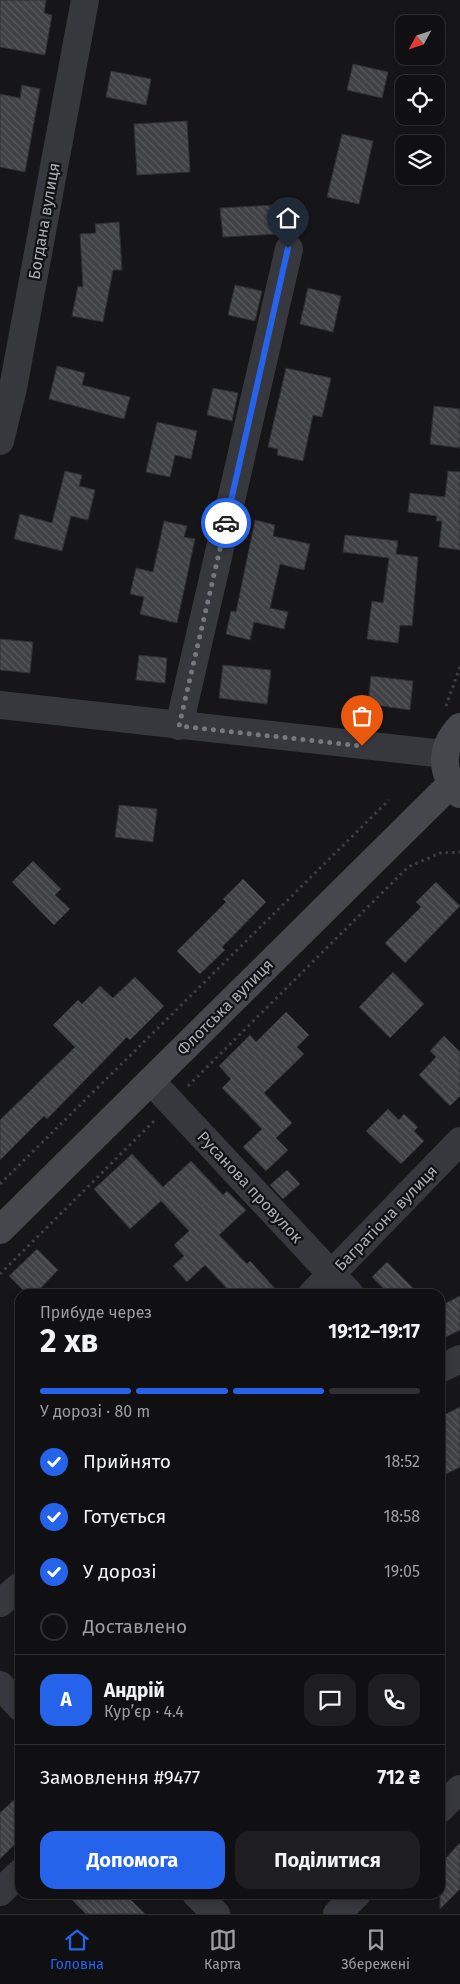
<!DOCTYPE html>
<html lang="uk">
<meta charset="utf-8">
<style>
:root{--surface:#101012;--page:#1e1e20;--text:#f1f3f6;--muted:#9c9d9f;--line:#303032;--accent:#2563eb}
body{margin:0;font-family:"Fira Sans",sans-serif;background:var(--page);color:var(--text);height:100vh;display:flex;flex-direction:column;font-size:19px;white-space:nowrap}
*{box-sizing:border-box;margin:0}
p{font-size:16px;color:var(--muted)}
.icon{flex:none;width:28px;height:28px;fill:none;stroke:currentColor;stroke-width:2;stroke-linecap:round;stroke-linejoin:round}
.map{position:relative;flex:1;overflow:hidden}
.details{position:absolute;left:15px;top:1289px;width:430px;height:610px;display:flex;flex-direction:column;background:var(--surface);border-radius:15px;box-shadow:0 2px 8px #0003,0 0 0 1px var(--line)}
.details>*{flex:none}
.needle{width:32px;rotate:230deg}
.fabs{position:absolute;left:395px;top:15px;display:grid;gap:10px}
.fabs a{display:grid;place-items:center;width:50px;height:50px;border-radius:10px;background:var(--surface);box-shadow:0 2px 8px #0003,0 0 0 1px var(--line);font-size:25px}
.pin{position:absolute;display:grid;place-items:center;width:42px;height:42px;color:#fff;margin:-51px -21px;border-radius:50% 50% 50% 0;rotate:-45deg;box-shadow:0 0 5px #0007}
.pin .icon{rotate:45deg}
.courier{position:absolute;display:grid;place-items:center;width:50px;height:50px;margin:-25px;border:4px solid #2563eb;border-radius:50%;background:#fff;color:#222;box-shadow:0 1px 6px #0007}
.head em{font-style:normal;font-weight:700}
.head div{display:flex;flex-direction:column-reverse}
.head{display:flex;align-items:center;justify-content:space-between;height:85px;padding:0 25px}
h1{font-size:32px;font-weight:700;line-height:38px}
.bar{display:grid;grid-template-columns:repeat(4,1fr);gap:8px 5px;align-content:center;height:60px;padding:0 25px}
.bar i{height:6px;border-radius:4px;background:var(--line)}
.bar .current{background:var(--accent)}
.bar p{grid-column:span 4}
.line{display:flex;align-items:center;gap:12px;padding:0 25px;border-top:1px solid var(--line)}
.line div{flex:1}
.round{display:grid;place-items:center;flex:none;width:52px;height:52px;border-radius:15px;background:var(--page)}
ol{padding:0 25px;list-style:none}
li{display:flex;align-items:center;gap:15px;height:55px}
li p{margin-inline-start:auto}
li .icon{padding:5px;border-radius:50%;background:var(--accent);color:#fff;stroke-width:4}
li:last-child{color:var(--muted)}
li i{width:28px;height:28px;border:2px solid var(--line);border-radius:50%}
.action{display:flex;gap:10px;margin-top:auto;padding:10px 25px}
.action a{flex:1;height:58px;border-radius:15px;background:var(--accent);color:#fff;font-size:20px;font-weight:700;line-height:58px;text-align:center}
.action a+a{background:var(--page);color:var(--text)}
.menu{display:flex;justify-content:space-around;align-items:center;height:70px;border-top:1px solid var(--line);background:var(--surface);font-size:14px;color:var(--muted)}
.menu a{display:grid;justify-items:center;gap:2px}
.menu .current{color:var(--accent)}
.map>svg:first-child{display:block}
.building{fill:url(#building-back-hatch);stroke:#303034}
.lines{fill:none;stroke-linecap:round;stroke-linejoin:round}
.path{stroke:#3d3f44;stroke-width:3;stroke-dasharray:2.5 4;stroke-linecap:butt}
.street{stroke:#37383d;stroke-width:28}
.secondary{stroke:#45474d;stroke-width:28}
.done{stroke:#757880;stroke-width:5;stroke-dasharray:0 9}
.route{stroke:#2563eb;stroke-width:6}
.labels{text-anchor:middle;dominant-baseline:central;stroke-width:4.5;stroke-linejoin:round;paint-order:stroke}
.street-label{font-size:16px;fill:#a8adb8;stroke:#111113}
</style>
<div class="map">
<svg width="460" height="1914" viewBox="0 0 460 1914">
<defs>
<pattern id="building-back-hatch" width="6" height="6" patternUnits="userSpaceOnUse" patternTransform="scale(1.25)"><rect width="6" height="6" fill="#404145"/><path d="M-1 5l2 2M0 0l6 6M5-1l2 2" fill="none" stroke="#595a5e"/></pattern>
</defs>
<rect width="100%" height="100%" fill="#161618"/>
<!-- building -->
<g class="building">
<polygon points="0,0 46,0 44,13 52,15 45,55 0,47"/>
<polygon points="353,64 388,72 382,98 347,90"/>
<polygon points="111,71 151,79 146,105 106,97"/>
<polygon points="22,85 40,89 25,172 0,167 0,94 20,98"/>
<polygon points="187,121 190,172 137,175 134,124"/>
<polygon points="342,134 373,141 359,204 327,197"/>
<polygon points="275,205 278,234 223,237 220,208"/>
<polygon points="119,222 122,270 113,270 103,322 72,316 78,286 83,287 80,234 96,233 95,224"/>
<polygon points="235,285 262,291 255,321 228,315"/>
<polygon points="308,288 341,296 333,332 300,324"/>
<polygon points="57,366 85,373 82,385 130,397 124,419 49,399"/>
<polygon points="286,368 331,378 322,417 313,415 303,461 277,455 278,449 268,447"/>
<polygon points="213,388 238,393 232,421 207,415"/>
<polygon points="434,406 460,409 460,448 430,444"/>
<polygon points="157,422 197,431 191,459 175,455 170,477 146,472"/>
<polygon points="65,471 82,475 79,486 95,490 88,520 71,516 62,551 14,539 20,514 52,523"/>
<polygon points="448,471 460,472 460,550 439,547 442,521 436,521 437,516 408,512 410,493 445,497"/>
<polygon points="255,520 275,525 273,536 310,544 304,570 280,564 270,608 288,612 284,629 254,622 250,640 226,634 231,611 236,612"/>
<polygon points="164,521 187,526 184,537 195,539 177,623 140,614 144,597 130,594 136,568 153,572"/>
<polygon points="345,535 398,541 396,554 418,557 412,626 400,625 398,643 367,639 372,601 383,603 389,558 343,552"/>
<polygon points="0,639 33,642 30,673 0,670"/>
<polygon points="139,655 167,658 165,683 136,680"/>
<polygon points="223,665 271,670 267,704 219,698"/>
<polygon points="371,676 413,681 410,710 368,704"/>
<polygon points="119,805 157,809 153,842 115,837"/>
<polygon points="33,861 61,889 55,895 70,909 54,925 12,882"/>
<polygon points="243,879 266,902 222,947 225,950 200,974 177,951 226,902 223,899"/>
<polygon points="436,882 460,906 405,963 385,943 421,907 416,902"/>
<polygon points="393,972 424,1004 390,1038 359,1007"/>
<polygon points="135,977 164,1006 130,1040 127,1037 47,1119 44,1116 0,1160 0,1120 75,1047 53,1025 78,1000 82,1004 100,986 113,998"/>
<polygon points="286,1012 309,1035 297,1047 304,1054 264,1093 292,1123 276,1138 288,1150 266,1171 243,1147 262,1129 222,1088 231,1079 219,1066 250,1035 256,1042"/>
<polygon points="444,1036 460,1052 460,1096 450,1106 419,1075 436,1057 430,1051"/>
<polygon points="388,1109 399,1120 404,1114 418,1127 414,1131 424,1141 401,1164 366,1131"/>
<polygon points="132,1154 163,1187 191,1161 223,1195 227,1191 246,1210 219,1235 247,1264 250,1261 280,1294 232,1294 205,1265 187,1282 173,1266 184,1256 174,1245 189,1231 161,1201 130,1229 94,1189"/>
<polygon points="287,1170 300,1184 283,1199 270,1185"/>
<polygon points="37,1249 58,1270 35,1294 27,1294 9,1276"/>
<polygon points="387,1262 419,1294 389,1294 372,1277"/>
<polygon points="460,1296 460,1330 440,1340 440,1306"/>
<polygon points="460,1407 460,1467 440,1477 440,1417"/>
<polygon points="20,1794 20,1839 0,1859 0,1813"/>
<polygon points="460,1843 460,1889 440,1909 440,1864"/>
<polygon points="66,1894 125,1894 145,1914 86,1914"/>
</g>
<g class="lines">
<!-- path -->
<g class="path">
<polyline points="446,706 460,667"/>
<polyline points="188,1086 408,867 440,853 460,852"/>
<polyline points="0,1184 389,800"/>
<polyline points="0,1274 154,1121"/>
</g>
<!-- street -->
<g class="street">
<polyline points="0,441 13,388 85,0"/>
<polyline points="0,705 444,754"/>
<polyline points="179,726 289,249"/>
<polyline points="151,1081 350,1294"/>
<polyline points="312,1294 460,1141"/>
<polyline points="440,1369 460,1359"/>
<polyline points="0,1603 20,1586"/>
<polyline points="0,1685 20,1707"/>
<polyline points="440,1809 460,1789"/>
<polyline points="0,1892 20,1873"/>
<polyline points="196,1894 216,1914"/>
<polyline points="337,1914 357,1894"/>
</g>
<!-- secondary -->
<g class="secondary">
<path d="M460,727c-20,21 -20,46 0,67"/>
<polyline points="0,1230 451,784"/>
</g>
</g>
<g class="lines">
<!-- done -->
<polyline class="done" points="226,523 179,726 362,746"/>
<!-- route -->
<polyline class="route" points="226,523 288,248"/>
</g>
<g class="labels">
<!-- street labels -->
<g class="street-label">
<text transform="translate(44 221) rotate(-80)">Богдана вулиця</text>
<text transform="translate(225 1007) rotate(-45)">Флотська вулиця</text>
<text transform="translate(250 1187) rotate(47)">Русанова провулок</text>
<text transform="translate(386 1218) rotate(-46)">Багратіона вулиця</text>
</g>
</g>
</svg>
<div class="fabs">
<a><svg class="needle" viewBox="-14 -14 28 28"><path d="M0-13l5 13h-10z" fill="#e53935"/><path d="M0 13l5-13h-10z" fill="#9c9d9f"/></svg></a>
<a><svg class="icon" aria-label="locate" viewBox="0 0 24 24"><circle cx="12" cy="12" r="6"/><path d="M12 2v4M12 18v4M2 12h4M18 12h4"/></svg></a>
<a><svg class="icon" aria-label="layers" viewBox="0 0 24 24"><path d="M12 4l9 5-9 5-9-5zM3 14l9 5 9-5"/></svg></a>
</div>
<div class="pin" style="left:362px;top:746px;background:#ea580c"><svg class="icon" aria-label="bag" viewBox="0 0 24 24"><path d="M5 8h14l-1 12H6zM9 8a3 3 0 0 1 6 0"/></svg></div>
<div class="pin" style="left:288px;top:248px;background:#1f2937"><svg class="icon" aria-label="home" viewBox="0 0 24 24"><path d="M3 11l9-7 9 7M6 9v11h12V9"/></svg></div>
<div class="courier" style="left:226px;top:523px"><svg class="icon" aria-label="car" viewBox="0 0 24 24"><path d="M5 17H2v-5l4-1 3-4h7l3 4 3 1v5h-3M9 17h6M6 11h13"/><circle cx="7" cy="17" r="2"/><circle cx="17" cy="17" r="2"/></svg></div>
<section class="details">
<div class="head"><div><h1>2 хв</h1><p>Прибуде через</p></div><em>19:12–19:17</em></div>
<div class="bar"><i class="current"></i><i class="current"></i><i class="current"></i><i></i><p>У дорозі · 80 m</p></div>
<ol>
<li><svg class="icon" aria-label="check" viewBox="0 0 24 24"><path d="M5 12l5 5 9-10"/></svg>Прийнято<p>18:52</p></li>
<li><svg class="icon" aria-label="check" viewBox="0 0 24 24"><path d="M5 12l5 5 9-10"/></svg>Готується<p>18:58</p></li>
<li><svg class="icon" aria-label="check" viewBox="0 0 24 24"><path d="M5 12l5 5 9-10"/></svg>У дорозі<p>19:05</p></li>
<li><i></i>Доставлено</li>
</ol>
<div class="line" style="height:90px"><b class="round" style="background:var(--accent);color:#fff">А</b><div><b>Андрій</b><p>Кур’єр · 4.4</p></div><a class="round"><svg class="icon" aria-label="chat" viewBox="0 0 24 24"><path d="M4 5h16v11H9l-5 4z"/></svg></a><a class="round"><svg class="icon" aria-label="phone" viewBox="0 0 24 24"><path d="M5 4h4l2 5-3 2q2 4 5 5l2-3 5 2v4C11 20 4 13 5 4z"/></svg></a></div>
<div class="line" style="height:65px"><div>Замовлення #9477</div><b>712 ₴</b></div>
<div class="action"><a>Допомога</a><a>Поділитися</a></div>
</section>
</div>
<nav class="menu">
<a class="current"><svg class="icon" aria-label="home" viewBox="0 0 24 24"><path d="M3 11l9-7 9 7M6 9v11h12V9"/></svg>Головна</a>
<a><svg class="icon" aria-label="map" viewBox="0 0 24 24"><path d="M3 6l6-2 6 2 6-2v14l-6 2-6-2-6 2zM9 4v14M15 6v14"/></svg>Карта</a>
<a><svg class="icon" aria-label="saved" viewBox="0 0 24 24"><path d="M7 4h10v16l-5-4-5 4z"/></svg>Збережені</a>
</nav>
